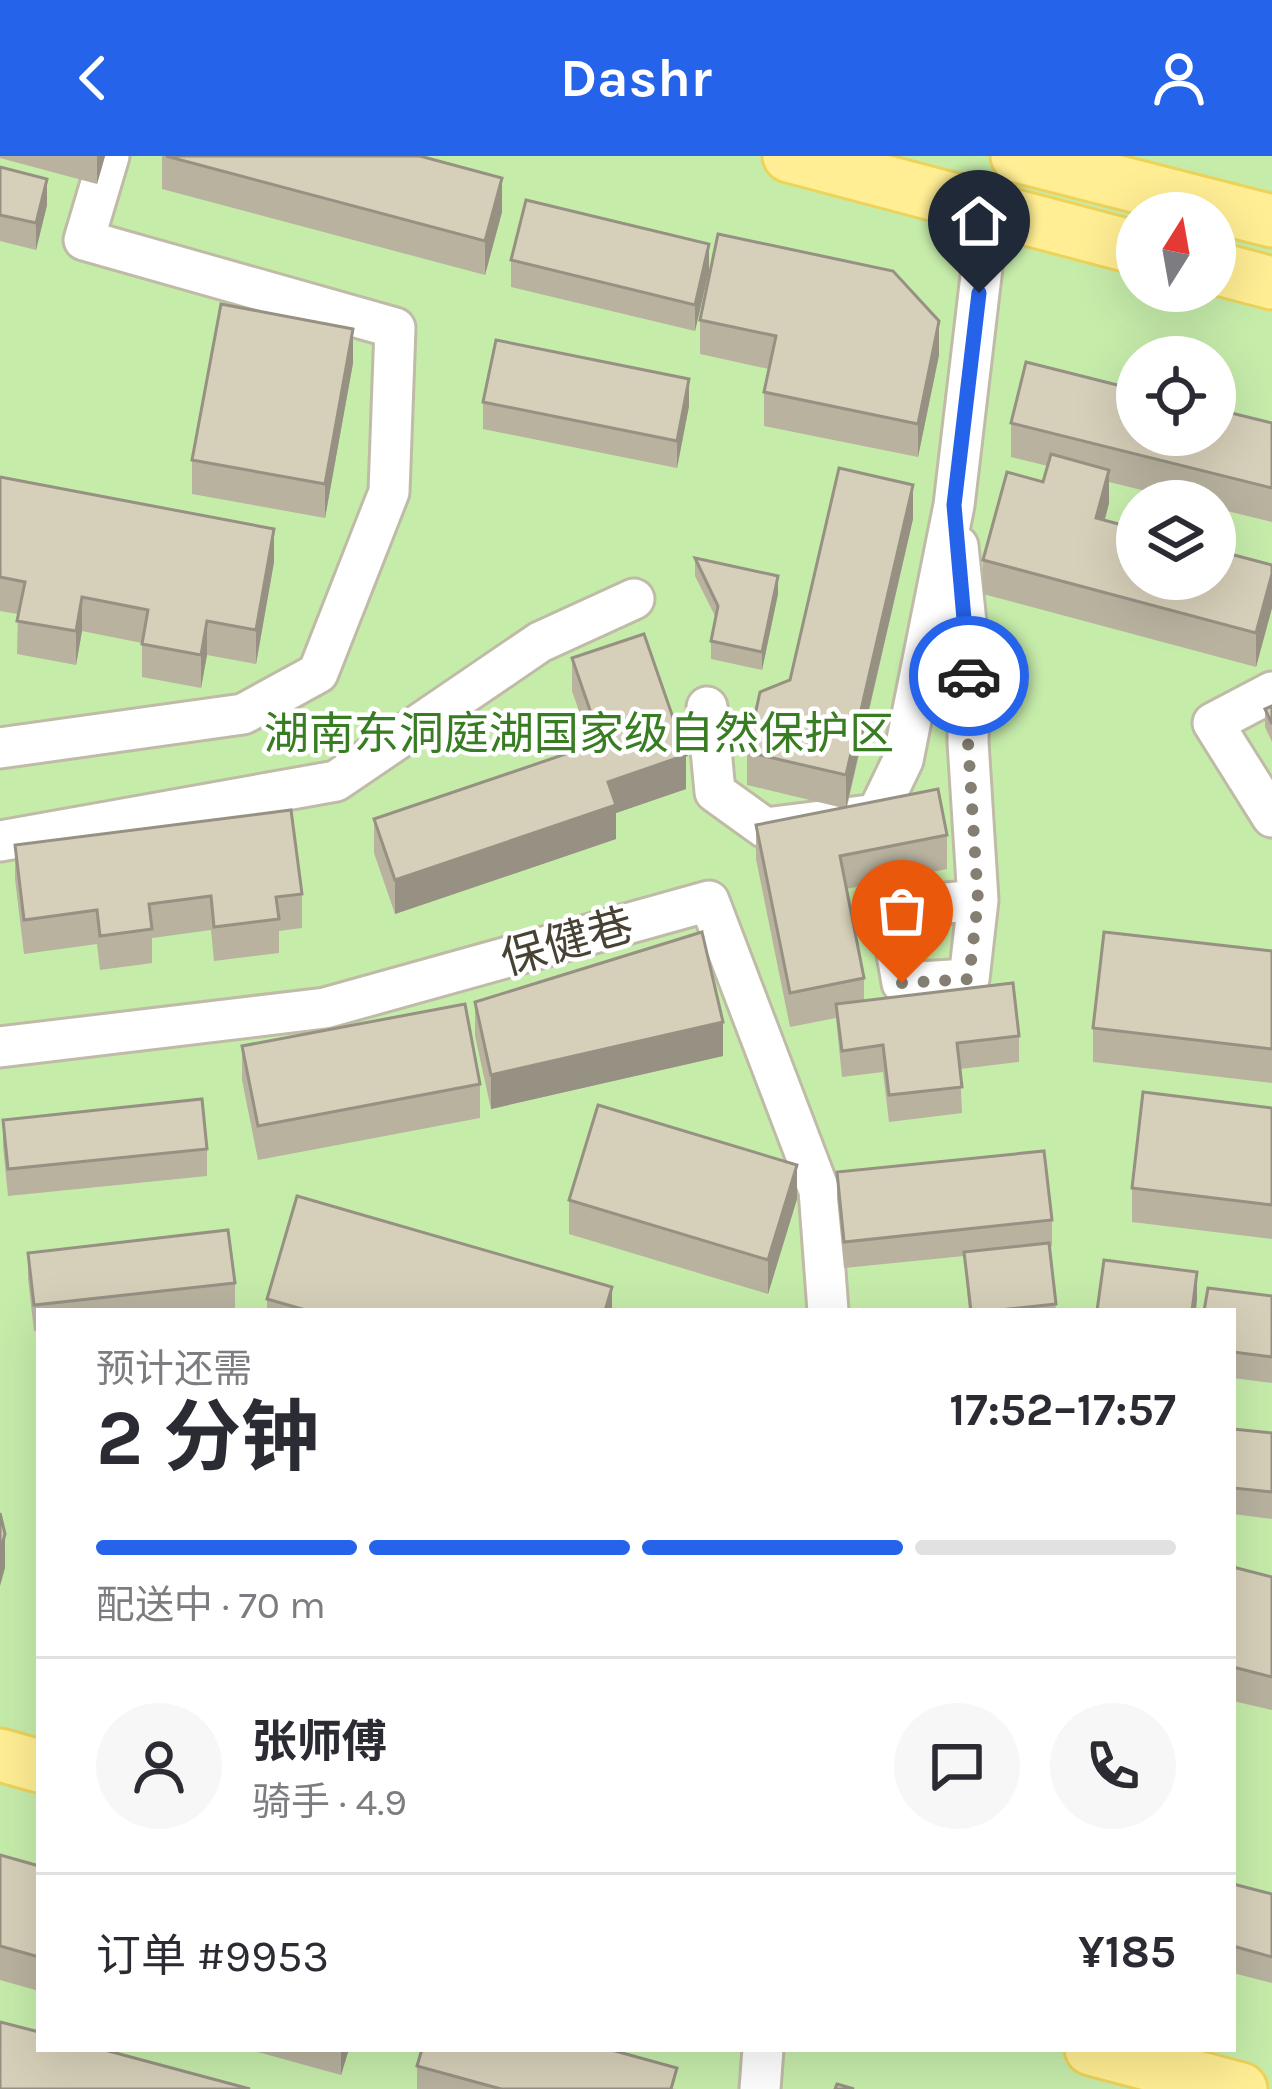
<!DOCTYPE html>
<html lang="zh">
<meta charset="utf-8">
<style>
:root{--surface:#fff;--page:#f7f7f7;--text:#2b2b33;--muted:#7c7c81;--line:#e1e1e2;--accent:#2563eb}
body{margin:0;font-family:Karla,"Noto Sans SC",sans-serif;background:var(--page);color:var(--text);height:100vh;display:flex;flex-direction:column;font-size:45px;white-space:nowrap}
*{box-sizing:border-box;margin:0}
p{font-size:39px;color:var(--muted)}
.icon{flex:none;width:66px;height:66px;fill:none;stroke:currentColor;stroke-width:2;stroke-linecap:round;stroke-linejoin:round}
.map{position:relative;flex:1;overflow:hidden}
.panel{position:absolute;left:36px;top:1152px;width:1200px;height:744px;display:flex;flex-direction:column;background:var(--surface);border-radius:0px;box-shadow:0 12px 48px #0002}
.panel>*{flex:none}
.needle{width:78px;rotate:11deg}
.controls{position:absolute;left:1116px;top:36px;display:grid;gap:24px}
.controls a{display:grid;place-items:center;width:120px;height:120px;border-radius:50%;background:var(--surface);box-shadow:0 12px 48px #0002;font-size:60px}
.pin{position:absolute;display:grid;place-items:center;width:102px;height:102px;color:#fff;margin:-123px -51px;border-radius:50% 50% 50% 0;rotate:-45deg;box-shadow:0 0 12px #0007}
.pin .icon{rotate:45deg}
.courier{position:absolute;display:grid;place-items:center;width:120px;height:120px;margin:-60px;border:9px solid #2563eb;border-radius:50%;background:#fff;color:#222;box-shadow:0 3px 15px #0007}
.headline em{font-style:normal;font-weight:700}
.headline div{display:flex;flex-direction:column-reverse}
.headline{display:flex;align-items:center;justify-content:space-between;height:204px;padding:0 60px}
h1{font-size:78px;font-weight:700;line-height:90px}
.bar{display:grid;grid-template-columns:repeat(4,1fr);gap:18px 12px;align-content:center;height:144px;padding:0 60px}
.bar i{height:15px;border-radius:9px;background:var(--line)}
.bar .on{background:var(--accent)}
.bar p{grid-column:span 4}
.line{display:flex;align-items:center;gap:30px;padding:0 60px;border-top:3px solid var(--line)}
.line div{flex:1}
.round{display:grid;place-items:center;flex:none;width:126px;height:126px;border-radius:63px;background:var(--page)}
header{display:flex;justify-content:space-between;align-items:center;height:156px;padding:0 60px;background:var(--accent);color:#fff;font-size:54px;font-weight:700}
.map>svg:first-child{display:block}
.green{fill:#c6ecaa;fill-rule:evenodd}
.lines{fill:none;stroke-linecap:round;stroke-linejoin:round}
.minor-casing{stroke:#c0bba7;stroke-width:45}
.major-casing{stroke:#edd35a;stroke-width:57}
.minor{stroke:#fff;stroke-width:39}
.major{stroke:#ffee93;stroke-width:51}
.wall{fill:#b8b29f}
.shaded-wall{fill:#969182}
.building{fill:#d6cfb9;stroke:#969182;stroke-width:3}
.done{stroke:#847f72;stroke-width:12;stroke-dasharray:0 21.6}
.route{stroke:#2563eb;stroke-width:15}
.labels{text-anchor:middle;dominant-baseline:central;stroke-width:9;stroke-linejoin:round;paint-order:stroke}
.park-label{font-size:45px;fill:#397d23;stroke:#fff}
.street-label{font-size:45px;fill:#474234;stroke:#fff}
</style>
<header><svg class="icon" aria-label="back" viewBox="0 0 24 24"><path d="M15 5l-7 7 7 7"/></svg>Dashr<svg class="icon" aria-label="person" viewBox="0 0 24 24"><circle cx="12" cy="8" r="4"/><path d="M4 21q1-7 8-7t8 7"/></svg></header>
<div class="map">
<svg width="1272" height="1933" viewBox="0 0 1272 1933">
<rect width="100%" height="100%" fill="#f4f1e5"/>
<!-- green -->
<path class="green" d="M0,0h1272v1933h-1272zM1137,57h78v78h-78zM1137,201h78v78h-78zM1137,345h78v78h-78zM39,1155h1194v738h-1194z"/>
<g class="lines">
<defs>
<g id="minor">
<polyline points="958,390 969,495 968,586 978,744 969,823 902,827 892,769 937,748 978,744"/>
<polyline points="1272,536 1213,567 1272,661"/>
<polyline points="707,551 715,636 765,672 877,658 903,604 954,349 989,52"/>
<polyline points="0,592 243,558 318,517 389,336 395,172 84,84 109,0"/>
<polyline points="0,685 336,625 540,486 634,443"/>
<polyline points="0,891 325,852 709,745 819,1034 828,1155"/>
<polyline points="760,1933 763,1893"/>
</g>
<g id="major">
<polyline points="789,0 1137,92"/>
<polyline points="1017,0 1272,65"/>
<polyline points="1215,112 1272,127"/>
<polyline points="0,1599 39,1610"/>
<polyline points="1091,1893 1241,1933"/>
</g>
</defs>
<!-- minor casing -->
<use href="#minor" class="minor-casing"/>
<!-- major casing -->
<use href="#major" class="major-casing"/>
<!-- minor -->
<use href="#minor" class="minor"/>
<!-- major -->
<use href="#major" class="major"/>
</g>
<!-- wall -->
<g class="wall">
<polygon points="0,0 105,0 97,28 0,2"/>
<polygon points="162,0 420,0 502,56 485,119 162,33"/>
<polygon points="0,11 47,49 36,94 0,85"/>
<polygon points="511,104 709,115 695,175 511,131"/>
<polygon points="700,164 939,199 918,301 764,270 764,236 769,213 700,198"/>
<polygon points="353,207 325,362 192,338 192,304"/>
<polygon points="483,246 689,250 677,312 483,273"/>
<polygon points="1011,267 1272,267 1272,366 1215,352 1215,345 1187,345 1109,326 1109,347 1105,364 1272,418 1272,452 1256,511 983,438 983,404 1043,326 1048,310 1011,301"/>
<polygon points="0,321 274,406 256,508 207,499 201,532 142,521 142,487 82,475 76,509 17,498 18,458 0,455"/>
<polygon points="913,363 847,651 947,679 947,713 846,733 864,822 864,845 1019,880 1019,906 960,913 962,957 889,966 883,916 842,921 836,862 790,871 756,703 756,669 843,652 747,629 747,596 790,524"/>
<polygon points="695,402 778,438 762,514 711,503 711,485 716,462 695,420"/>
<polygon points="572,502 686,633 616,657 616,683 395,758 374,697 374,663 591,589 572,535"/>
<polygon points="1272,550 1272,586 1265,571 1265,553"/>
<polygon points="15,689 302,738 302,772 279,775 279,797 214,805 211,774 152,782 152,807 100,814 97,788 24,798 15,723"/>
<polygon points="1272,795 1272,927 1093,906 1093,872"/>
<polygon points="475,846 723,900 491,953 475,880"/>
<polygon points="242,890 480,928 480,962 258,1004 242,924"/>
<polygon points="1272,952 1272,1083 1132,1066 1132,1032"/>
<polygon points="3,964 207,993 207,1020 8,1040 3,990"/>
<polygon points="837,1016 1052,1064 1052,1090 1050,1091 1056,1155 969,1155 964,1100 844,1112 837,1042"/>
<polygon points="797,1043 768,1138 569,1078 569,1044"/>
<polygon points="28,1097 235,1127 235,1153 216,1155 39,1155 39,1175 34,1175 28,1123"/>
<polygon points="1272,1140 1272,1227 1233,1222 1233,1155"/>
<polygon points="267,1143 612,1155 267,1155"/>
<polygon points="1233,1273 1272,1277 1272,1363 1233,1358"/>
<polygon points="1233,1411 1272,1421 1272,1554 1233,1545"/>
<polygon points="0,1699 39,1710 39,1835 0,1824"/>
<polygon points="1233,1728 1272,1738 1272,1827 1233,1817"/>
<polygon points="247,1893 349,1893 341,1919"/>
<polygon points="417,1910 677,1933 417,1933"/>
</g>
<!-- shaded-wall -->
<g class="shaded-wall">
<polygon points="97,0 105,0 97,28"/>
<polygon points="502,22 502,56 485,119 485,85"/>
<polygon points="47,23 47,49 36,94 36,67"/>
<polygon points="709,88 709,115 695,175 695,149"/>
<polygon points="939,165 939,199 918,301 918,268"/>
<polygon points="353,173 353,207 325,362 325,328"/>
<polygon points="689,223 689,250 677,312 677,285"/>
<polygon points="1109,314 1109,347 1096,395 1096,362"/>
<polygon points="913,329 913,363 846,652 846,619"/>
<polygon points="274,373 274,406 256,508 256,474"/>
<polygon points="1272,418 1272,452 1256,511 1256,477"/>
<polygon points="778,420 778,438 762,514 762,496"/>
<polygon points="82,441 82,475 76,509 76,475"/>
<polygon points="207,465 207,499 201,532 201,499"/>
<polygon points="686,599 686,633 616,657 616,683 395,758 395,724 608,626"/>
<polygon points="723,866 723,900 491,953 491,919"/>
<polygon points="797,1009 797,1043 768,1138 768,1104"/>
<polygon points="1197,1116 1197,1143 1196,1155 1192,1155"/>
<polygon points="612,1131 612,1155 605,1155"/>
<polygon points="5,1378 5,1412 0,1430 0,1396"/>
<polygon points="341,1893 349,1893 341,1919"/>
</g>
<!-- building -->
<g class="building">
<polygon points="166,0 420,0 502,22 485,85"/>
<polygon points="0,11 47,23 36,67 0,59"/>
<polygon points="526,44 709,88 695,149 511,104"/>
<polygon points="718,78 893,115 939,165 918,268 764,236 776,180 700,164"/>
<polygon points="221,148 353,173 325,328 192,304"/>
<polygon points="496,184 689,223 677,285 483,246"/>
<polygon points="1026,206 1137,234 1137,279 1215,279 1215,253 1272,267 1272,332 1011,267"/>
<polygon points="1051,298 1109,314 1096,362 1137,373 1137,423 1215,423 1215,394 1272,409 1272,418 1256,477 983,404 1007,316 1043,326"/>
<polygon points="839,312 913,329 846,619 747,596 760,536 790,524"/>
<polygon points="0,321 274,373 256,474 207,465 201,499 142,488 148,454 82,441 76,475 17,465 25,426 0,421"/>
<polygon points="695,402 778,420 762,496 711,485 718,450"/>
<polygon points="644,478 686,599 608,626 616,649 395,724 374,663 601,586 572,502"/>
<polygon points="1272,550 1272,568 1265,553"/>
<polygon points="938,633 947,679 840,700 864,822 790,837 756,669"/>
<polygon points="291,654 302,738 276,741 279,763 214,771 211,740 149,748 152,773 100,780 97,754 24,764 15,689"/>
<polygon points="702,776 723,866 491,919 475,846"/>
<polygon points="1104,776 1272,795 1272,893 1093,872"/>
<polygon points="1013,827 1019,880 957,887 962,931 889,939 883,889 842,895 836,848"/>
<polygon points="465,848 480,928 258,970 242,890"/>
<polygon points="1143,936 1272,952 1272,1049 1132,1032"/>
<polygon points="202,943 207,993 8,1013 3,964"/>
<polygon points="598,949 797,1009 768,1104 569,1044"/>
<polygon points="1044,995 1052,1064 844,1086 837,1016"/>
<polygon points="297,1040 612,1131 605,1155 309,1155 267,1143"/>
<polygon points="228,1074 235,1127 34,1149 28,1097"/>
<polygon points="1049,1087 1056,1148 990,1155 971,1155 964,1096"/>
<polygon points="1104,1104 1197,1116 1192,1155 1097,1155"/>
<polygon points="1208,1132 1272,1140 1272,1201 1233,1196 1233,1155 1204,1155"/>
<polygon points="1233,1273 1272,1277 1272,1336 1233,1332"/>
<polygon points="0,1357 5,1378 0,1396"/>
<polygon points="1233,1411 1272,1421 1272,1521 1233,1511"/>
<polygon points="0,1699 39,1710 39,1801 0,1790"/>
<polygon points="1233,1728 1272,1738 1272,1801 1233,1790"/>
<polygon points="0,1866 39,1876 39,1893 101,1893 250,1933 0,1933"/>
<polygon points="422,1893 608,1893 677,1912 671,1933 501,1933 417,1910"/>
<polygon points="837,1928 854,1933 835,1933"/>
</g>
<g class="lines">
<!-- done -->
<polyline class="done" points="902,827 969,823 978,744 968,586 969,520"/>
<!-- route -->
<polyline class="route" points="969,520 954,349 979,137"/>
</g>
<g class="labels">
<!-- park labels -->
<g class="park-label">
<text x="579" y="578">湖南东洞庭湖国家级自然保护区</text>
</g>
<!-- street labels -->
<g class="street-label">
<text transform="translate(567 786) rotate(-16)">保健巷</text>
</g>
</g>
</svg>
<div class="controls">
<a><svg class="needle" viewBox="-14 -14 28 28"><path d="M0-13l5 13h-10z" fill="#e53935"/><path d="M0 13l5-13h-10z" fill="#7c7c81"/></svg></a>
<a><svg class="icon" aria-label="locate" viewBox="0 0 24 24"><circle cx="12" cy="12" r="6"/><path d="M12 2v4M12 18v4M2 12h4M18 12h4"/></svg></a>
<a><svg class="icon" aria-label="layers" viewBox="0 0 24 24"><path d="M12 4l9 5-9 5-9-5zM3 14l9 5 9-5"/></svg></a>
</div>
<div class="pin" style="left:902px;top:827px;background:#ea580c"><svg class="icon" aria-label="bag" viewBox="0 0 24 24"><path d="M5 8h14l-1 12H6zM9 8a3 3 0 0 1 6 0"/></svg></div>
<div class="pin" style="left:979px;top:137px;background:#1f2937"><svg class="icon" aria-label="home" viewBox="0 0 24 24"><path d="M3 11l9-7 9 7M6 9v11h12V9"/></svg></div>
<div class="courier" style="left:969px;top:520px"><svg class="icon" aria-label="car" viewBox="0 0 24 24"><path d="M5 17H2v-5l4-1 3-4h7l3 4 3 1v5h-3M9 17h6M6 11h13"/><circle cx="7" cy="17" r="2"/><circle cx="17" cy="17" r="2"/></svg></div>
<section class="panel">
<div class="headline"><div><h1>2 分钟</h1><p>预计还需</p></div><em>17:52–17:57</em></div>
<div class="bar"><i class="on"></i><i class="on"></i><i class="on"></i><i></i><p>配送中 · 70 m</p></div>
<div class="line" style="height:216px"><a class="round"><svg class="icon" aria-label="person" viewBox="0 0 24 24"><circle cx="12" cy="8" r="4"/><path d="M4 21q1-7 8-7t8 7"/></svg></a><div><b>张师傅</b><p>骑手 · 4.9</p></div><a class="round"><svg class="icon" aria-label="chat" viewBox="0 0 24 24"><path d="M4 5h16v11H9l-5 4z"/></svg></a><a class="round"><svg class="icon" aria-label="phone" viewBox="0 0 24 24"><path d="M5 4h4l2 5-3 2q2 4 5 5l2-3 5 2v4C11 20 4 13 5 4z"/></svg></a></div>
<div class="line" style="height:156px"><div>订单 #9953</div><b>¥185</b></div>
</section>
</div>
